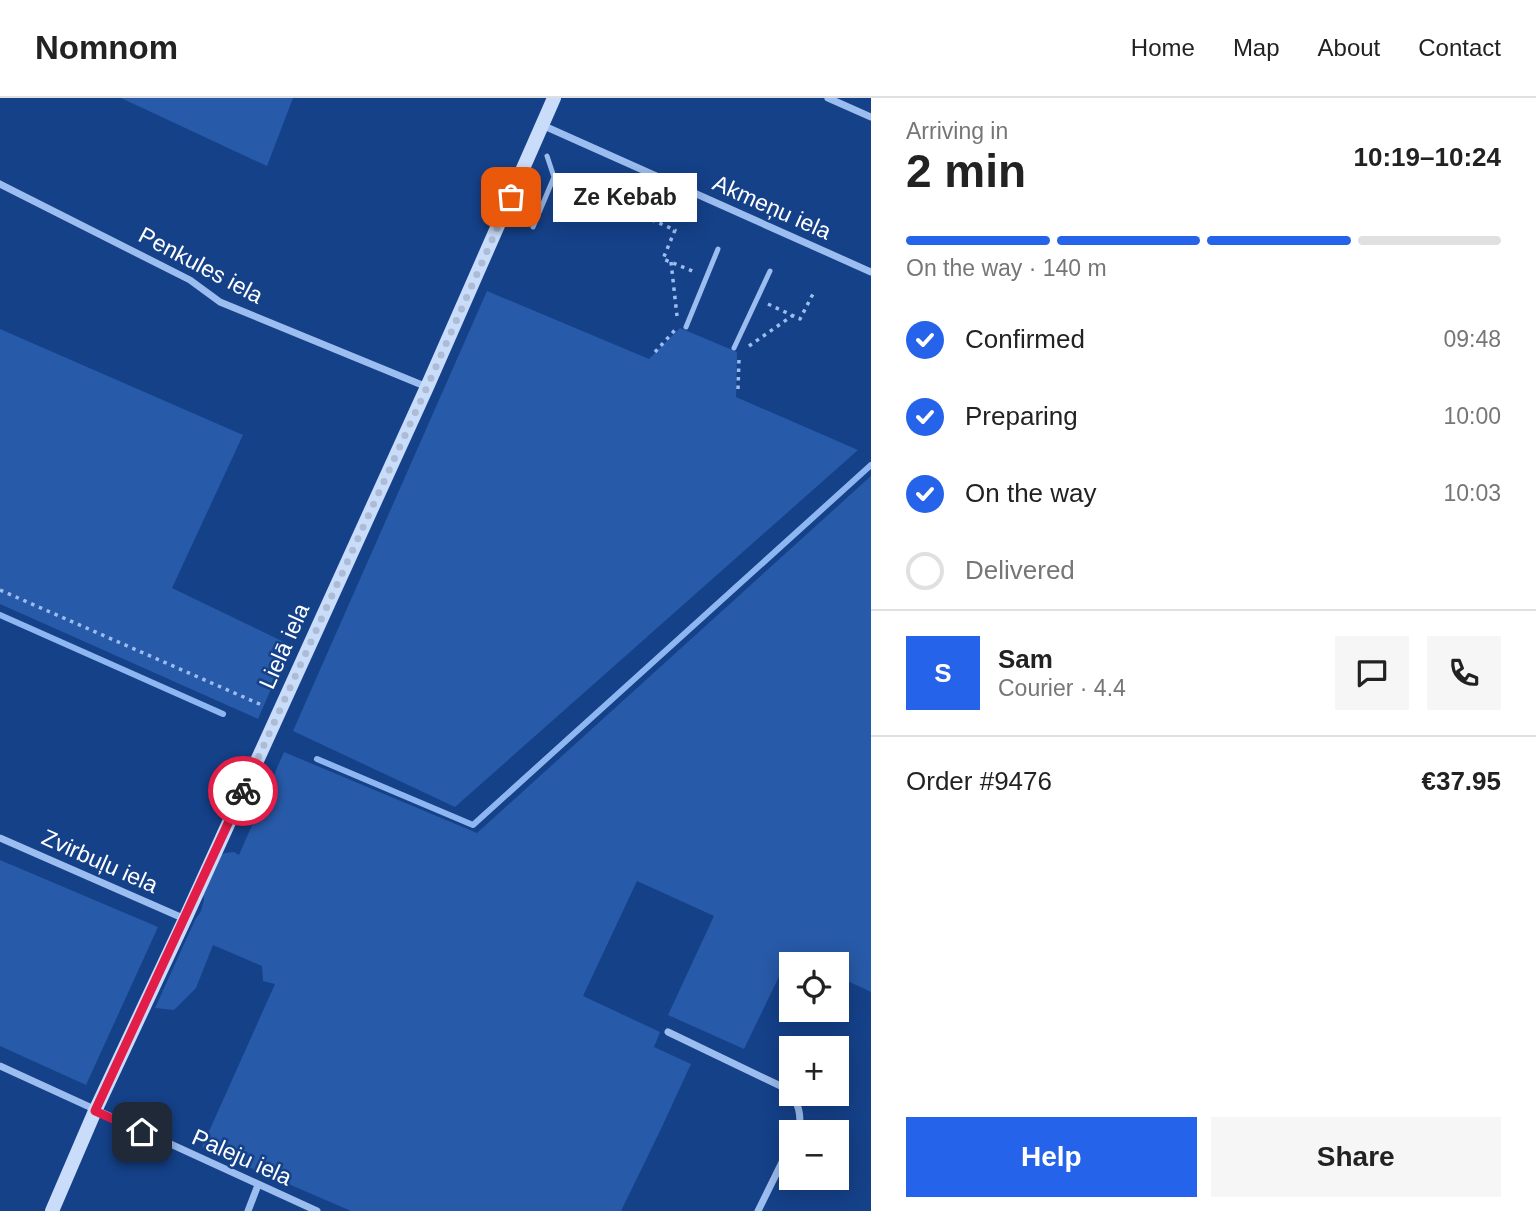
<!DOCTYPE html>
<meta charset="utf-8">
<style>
:root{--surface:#fff;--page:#f6f6f6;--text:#222;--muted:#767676;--line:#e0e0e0;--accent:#2563eb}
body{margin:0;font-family:Arial,sans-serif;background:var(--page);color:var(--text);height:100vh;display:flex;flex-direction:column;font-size:26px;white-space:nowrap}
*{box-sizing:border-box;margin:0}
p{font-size:23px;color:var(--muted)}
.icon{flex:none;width:38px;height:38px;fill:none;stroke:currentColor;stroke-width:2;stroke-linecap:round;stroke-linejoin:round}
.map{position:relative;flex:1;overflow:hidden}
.panel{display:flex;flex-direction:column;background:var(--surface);width:665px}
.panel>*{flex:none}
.tools{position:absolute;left:779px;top:854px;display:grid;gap:14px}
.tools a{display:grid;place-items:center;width:70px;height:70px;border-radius:0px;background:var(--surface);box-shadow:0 4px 18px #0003;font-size:35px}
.pin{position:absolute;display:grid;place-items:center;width:60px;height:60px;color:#fff;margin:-30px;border-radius:14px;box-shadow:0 4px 10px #0006}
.courier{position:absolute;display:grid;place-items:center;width:70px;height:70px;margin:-35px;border:5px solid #e11d48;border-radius:50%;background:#fff;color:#222;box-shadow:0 2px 9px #0007}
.bubble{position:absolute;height:49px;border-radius:0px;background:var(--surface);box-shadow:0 4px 18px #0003;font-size:23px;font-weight:800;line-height:49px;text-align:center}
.summary em{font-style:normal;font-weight:800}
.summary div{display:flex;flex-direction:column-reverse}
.summary{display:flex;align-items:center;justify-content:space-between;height:119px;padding:0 35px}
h1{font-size:46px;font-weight:800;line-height:52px}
.bar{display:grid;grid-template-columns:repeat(4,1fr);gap:10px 7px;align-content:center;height:84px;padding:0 35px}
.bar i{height:9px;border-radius:5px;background:var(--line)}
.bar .current{background:var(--accent)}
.bar p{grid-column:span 4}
.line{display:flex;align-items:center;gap:18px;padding:0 35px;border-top:2px solid var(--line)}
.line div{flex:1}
.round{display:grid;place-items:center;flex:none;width:74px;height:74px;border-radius:0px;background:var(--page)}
ol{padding:0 35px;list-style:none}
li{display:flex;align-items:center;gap:21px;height:77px}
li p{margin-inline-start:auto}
li .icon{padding:7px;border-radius:50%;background:var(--accent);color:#fff;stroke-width:4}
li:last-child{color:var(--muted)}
li i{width:38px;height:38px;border:4px solid var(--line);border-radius:50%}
.primary-button{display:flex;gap:14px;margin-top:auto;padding:14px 35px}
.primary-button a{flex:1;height:80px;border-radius:0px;background:var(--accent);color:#fff;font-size:28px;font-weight:800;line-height:80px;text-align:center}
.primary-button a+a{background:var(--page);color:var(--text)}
header{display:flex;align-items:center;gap:42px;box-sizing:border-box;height:98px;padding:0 35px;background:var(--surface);border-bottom:2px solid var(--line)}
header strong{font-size:33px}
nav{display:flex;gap:38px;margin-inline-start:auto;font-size:24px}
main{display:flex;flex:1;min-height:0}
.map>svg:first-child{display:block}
.green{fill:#275aa8}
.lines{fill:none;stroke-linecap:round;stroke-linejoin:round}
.stream{stroke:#8eb7f2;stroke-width:6}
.path{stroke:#9cbdef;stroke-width:3.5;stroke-dasharray:3.5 5;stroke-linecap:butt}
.lane{stroke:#9cbdef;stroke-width:5}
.street{stroke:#9cbdef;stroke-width:7}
.secondary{stroke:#c9dcfa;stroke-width:14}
.done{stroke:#adbcd6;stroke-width:7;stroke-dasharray:0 12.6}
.route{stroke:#e11d48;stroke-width:9}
.labels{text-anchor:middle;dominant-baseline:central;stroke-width:5;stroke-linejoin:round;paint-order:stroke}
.street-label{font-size:23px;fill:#fff;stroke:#154189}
</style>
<header>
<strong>Nomnom</strong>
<nav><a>Home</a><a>Map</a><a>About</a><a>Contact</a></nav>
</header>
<main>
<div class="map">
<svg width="871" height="1113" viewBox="0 0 871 1113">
<rect width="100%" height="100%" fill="#154189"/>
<!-- green -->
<g class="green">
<polygon points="121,0 293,0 267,68"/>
<polygon points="487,193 649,261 680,230 737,254 736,299 858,352 455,709 293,633"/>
<polygon points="0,231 243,337 172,490 290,547 258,621 0,506"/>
<polygon points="871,378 871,894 837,878 836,866 812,866 790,856 744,951 668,917 714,818 637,783 583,898 660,934 654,949 691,966 660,1033 621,1113 351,1113 202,1049 275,886 263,883 262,868 213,847 196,890 174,912 155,910 195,822 201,813 204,802 202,789 217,758 225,755 234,754 239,757 284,654 477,735"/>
<polygon points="0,762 158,829 86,987 0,948"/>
</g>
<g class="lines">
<!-- stream -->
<g class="stream">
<polyline points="0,517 223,616"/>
<polyline points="317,661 473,727 871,367"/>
</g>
<!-- path -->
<g class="path">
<polyline points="566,84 675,132 663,161 695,174"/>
<polyline points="671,164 677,218"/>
<polyline points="768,206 800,221 815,192"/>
<polyline points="749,248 792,218"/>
<polyline points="655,254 675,232"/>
<polyline points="738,291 739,261"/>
<polyline points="0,492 264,608"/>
</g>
<!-- lane -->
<g class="lane">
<polyline points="533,129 554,79 547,58"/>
<polyline points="686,229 718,151"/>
<polyline points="734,250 770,173"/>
</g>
<!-- street -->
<g class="street">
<polyline points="828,0 871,19"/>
<polyline points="542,27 871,174"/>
<polyline points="0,86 190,182 220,204 427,289"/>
<polyline points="0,740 185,821"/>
<polyline points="668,934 789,992 791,995"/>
<polyline points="0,968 317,1113"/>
<path d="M792,996c7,12 11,25 5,38"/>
<polyline points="248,1113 258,1087"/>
<polyline points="758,1113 791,1046"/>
</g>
<!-- secondary -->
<polyline class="secondary" points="52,1113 95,1013 185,821 427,289 554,0"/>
</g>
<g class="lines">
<!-- done -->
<polyline class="done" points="243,693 427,289 511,99"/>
<!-- route -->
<polyline class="route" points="142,1034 95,1013 243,693"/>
</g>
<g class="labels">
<!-- street labels -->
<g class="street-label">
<text transform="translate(772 109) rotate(24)">Akmeņu iela</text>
<text transform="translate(201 167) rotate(28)">Penkules iela</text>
<text transform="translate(284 548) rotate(-66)">Lielā iela</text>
<text transform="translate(100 763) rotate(24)">Zvirbuļu iela</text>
<text transform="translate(242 1059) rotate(24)">Paleju iela</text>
</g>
</g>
</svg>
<div class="tools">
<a><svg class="icon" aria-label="locate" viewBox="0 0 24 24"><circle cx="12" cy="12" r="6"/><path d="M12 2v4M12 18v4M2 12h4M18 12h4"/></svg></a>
<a>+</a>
<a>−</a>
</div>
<div class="pin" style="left:511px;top:99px;background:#ea580c"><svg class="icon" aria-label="bag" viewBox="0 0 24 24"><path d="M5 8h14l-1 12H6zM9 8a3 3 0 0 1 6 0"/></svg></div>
<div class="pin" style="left:142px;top:1034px;background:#1f2937"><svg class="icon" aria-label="home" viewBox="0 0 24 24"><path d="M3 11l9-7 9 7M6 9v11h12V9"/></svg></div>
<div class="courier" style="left:243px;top:693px"><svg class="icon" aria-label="bike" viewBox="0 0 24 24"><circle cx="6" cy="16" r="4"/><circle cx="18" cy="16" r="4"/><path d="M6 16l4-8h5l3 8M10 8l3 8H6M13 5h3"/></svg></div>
<div class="bubble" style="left:553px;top:75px;width:144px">Ze Kebab</div>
</div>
<section class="panel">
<div class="summary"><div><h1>2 min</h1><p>Arriving in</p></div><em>10:19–10:24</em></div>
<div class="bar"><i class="current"></i><i class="current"></i><i class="current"></i><i></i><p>On the way · 140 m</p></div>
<ol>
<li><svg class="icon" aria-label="check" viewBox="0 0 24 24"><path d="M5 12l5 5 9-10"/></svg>Confirmed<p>09:48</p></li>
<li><svg class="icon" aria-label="check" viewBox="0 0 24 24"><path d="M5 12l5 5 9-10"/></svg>Preparing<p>10:00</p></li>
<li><svg class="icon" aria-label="check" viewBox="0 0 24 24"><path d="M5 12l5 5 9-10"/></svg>On the way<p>10:03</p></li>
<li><i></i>Delivered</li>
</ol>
<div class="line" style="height:126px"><b class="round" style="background:var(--accent);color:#fff">S</b><div><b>Sam</b><p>Courier · 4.4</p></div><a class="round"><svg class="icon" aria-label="chat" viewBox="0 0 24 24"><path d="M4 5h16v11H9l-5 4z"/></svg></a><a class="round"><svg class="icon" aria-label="phone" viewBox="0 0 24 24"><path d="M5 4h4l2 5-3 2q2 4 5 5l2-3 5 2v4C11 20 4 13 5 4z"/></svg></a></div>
<div class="line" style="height:91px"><div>Order #9476</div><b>€37.95</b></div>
<div class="primary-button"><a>Help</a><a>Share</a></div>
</section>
</main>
